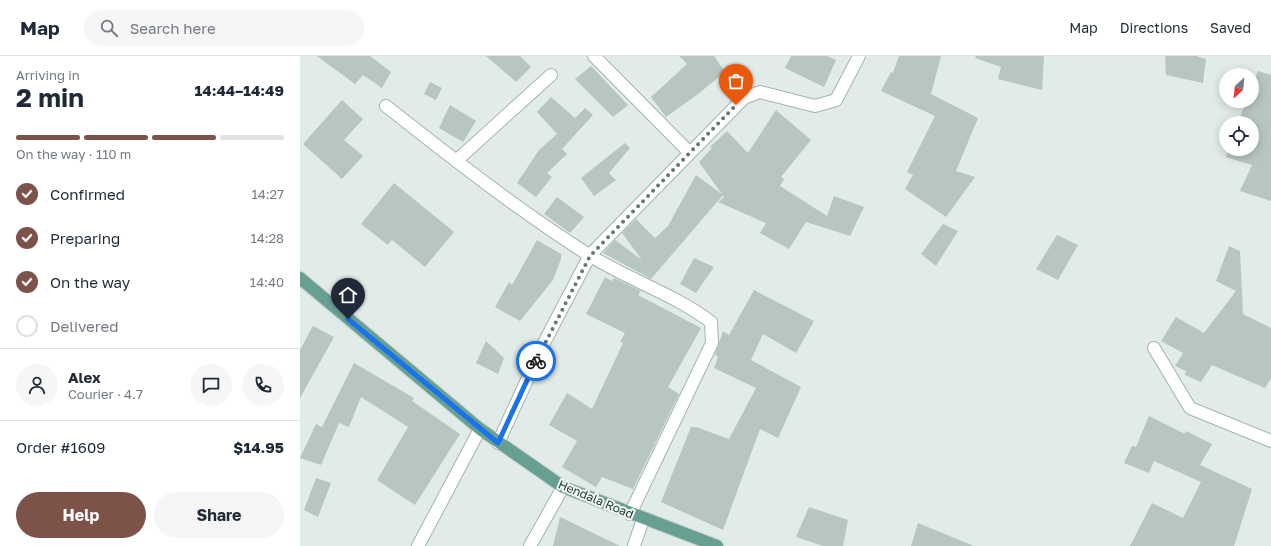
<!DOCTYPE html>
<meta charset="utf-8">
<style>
:root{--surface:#fff;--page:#f6f6f7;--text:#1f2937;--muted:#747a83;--line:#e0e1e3;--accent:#7c5249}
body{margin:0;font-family:"Golos Text",sans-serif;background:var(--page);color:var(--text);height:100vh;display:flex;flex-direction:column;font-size:15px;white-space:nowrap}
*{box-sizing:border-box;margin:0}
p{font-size:13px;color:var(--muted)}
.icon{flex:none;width:22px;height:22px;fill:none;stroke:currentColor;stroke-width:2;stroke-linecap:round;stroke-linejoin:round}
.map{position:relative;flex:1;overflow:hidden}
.details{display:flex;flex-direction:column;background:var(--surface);width:300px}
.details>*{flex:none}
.needle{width:26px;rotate:207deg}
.tools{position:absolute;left:919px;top:12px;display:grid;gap:8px}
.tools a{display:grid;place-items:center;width:40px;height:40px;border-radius:50%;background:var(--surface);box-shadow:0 2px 10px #0003;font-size:20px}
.pin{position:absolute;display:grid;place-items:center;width:34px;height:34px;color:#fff;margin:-41px -17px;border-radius:50% 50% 50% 0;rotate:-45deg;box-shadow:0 0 4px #0007}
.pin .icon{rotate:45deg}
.courier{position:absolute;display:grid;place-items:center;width:40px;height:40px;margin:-20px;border:3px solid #1a73e8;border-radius:50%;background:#fff;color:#222;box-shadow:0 1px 5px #0007}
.summary em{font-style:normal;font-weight:700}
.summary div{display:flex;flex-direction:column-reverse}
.summary{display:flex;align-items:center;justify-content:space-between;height:68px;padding:0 16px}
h1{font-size:26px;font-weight:700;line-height:30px}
.bar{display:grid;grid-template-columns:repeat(4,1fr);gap:6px 4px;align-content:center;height:48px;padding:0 16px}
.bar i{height:5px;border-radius:3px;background:var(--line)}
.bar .active{background:var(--accent)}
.bar p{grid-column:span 4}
.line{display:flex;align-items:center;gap:10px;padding:0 16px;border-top:1px solid var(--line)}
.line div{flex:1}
.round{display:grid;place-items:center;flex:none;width:42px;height:42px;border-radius:21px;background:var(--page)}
ol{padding:0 16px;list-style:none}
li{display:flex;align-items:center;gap:12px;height:44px}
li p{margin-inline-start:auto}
li .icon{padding:4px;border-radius:50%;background:var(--accent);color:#fff;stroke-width:4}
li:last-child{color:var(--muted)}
li i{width:22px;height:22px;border:2px solid var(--line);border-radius:50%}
.primary-button{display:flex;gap:8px;margin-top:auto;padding:8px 16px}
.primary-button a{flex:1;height:46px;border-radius:24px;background:var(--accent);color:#fff;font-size:16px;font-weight:700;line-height:46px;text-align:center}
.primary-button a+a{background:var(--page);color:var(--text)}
header{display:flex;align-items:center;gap:24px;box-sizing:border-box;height:56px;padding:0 20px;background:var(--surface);border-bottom:1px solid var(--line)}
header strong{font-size:19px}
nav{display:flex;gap:22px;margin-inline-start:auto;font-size:14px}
.search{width:280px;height:36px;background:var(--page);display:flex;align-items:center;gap:10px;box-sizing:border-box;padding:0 14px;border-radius:22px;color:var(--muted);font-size:15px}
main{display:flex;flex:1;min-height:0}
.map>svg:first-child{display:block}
.building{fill:#b7c6c0}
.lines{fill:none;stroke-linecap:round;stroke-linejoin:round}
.minor-casing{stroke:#a4b3ae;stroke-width:14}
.primary-casing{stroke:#c1c8c6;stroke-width:14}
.minor{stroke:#fff;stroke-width:12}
.primary{stroke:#689f93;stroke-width:12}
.done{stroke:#657973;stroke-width:4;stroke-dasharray:0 7.2}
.route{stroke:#1a73e8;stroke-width:5}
.labels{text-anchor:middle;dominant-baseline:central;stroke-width:4;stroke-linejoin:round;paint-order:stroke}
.street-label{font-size:12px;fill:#223c35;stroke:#f2f8f5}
</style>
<header>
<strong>Map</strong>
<div class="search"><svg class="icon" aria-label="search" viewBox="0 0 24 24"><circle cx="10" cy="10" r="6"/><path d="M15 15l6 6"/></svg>Search here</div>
<nav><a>Map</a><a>Directions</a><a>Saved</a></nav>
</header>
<main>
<section class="details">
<div class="summary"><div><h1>2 min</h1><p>Arriving in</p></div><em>14:44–14:49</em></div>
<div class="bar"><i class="active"></i><i class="active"></i><i class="active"></i><i></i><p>On the way · 110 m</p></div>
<ol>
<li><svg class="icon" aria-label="check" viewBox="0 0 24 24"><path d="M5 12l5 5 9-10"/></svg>Confirmed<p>14:27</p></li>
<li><svg class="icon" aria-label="check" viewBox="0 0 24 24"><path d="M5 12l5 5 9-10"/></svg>Preparing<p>14:28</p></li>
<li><svg class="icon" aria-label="check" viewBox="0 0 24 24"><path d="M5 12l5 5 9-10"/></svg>On the way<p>14:40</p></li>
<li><i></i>Delivered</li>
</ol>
<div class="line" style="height:72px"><a class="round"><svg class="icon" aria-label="person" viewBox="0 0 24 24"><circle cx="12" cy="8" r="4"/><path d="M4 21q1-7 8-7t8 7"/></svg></a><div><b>Alex</b><p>Courier · 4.7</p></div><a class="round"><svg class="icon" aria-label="chat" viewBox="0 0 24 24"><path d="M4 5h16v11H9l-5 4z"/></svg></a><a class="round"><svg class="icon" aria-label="phone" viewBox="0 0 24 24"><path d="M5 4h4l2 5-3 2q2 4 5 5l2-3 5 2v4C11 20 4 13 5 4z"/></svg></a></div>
<div class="line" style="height:52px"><div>Order #1609</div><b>$14.95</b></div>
<div class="primary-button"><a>Help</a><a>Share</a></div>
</section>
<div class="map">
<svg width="971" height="490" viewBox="0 0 971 490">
<rect width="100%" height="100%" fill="#e1ebe7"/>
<!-- building -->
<g class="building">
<polygon points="17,0 70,0 91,16 82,32 63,19 55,28"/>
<polygon points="186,0 220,0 231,11 216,26"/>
<polygon points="379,0 414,0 425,16 398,38 366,61 351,41 387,8"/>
<polygon points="491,0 527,0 536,4 524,31 485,12"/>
<polygon points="599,0 641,0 631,38 678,62 656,115 675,121 646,161 605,133 613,119 607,116 635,60 581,35 591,16 593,17"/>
<polygon points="676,0 744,0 742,34 698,23 701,11 675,2"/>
<polygon points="865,0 896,0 906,3 903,27 866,19"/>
<polygon points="291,10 328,49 313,61 275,23"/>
<polygon points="958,15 971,19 971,145 940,135 952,109 926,101 928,93 952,93 952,67 938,67 946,45 952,45 952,30"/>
<polygon points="130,26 142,32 136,44 124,38"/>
<polygon points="251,41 275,62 285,52 293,59 262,93 267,98 247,117 252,121 236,141 217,127 239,94 257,78 237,56"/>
<polygon points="42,44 63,63 44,84 63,100 42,123 3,88"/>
<polygon points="150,49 176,65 163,86 139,72"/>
<polygon points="476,54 511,84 481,121 484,123 480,130 527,160 534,140 564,151 550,180 506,166 489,193 460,177 466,167 418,146 424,141 399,106 412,92 410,91 427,75 448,97"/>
<polygon points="325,87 330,92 309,117 316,124 294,140 281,122"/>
<polygon points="396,119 423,139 351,223 303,197 315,184 342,204 322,177 336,163 355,182 368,170"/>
<polygon points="94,127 154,176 125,211 92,184 88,189 61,168"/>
<polygon points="257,141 284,161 270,177 244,158"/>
<polygon points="643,168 658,175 636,210 621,198"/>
<polygon points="757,179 778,189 758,224 736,213"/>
<polygon points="237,184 261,198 261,203 253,224 220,265 195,251 209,226 212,229"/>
<polygon points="929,190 940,195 943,258 971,272 971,322 965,332 912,309 901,326 885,319 886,315 875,310 883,297 861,285 876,261 904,277 936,235 916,225"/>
<polygon points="394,202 414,211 396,237 380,228"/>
<polygon points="305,221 312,225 314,222 341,235 338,239 401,272 368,331 379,338 333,433 302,421 296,431 262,411 277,385 249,369 267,337 292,353 323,287 320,286 325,277 286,258"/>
<polygon points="454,234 514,265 496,297 463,278 451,304 501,331 478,382 460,373 423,474 361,446 391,371 396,371 429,383 456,332 414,312 418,301 415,299 423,275 429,279"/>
<polygon points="13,270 34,281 0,342 0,294"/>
<polygon points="186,285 204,302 198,318 176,307"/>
<polygon points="54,307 114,342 112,345 160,378 115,449 77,424 108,371 61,341 49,371 39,367 21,409 0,402 16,368 22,371"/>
<polygon points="849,360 885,378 886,375 912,388 900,409 952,433 934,490 830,490 852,447 883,462 901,426 854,405 849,417 824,407 832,390 836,391"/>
<polygon points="16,422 31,427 18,461 4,454"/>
<polygon points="509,451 548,464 543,490 523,490 496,481"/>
<polygon points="260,461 320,490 253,490"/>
<polygon points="618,467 674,490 611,490"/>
</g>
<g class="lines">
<defs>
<g id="minor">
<polyline points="294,0 389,96"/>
<path d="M86,50c66,52 132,104 203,149 40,25 85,39 122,67l1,21 -82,171"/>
<polyline points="156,105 251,19"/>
<polyline points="854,292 890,352 971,385"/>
<polyline points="198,387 245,285 290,199 444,42 460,36 515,50 536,44 559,0"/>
<polyline points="118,490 180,373"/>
<polyline points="230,490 263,431"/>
<polyline points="334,490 343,463"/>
</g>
<polyline id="primary" points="0,222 180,373 263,431 417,490"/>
</defs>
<!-- minor casing -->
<use href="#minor" class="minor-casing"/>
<!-- primary casing -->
<use href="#primary" class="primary-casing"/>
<!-- minor -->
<use href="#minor" class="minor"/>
<!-- primary -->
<use href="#primary" class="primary"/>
</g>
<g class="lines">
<!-- done -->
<polyline class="done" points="236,305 290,200 436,49"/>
<!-- route -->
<polyline class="route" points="48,263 198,387 236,305"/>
</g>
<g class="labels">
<!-- street labels -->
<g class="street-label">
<text transform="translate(296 443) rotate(23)">Hendala Road</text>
</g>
</g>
</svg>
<div class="tools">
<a><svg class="needle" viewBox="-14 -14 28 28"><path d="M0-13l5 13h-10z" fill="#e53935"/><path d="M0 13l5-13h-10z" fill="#747a83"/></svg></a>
<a><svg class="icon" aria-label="locate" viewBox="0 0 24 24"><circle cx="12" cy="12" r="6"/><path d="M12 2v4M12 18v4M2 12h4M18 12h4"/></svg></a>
</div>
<div class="pin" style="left:436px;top:49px;background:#ea580c"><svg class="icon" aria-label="bag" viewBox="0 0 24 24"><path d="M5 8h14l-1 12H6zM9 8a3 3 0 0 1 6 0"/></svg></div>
<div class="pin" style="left:48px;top:263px;background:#1f2937"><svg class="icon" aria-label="home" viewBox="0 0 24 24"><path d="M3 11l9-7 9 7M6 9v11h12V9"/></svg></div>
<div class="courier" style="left:236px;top:305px"><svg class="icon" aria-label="bike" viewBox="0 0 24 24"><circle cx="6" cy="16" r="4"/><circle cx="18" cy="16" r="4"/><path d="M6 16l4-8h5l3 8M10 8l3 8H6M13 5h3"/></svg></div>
</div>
</main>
